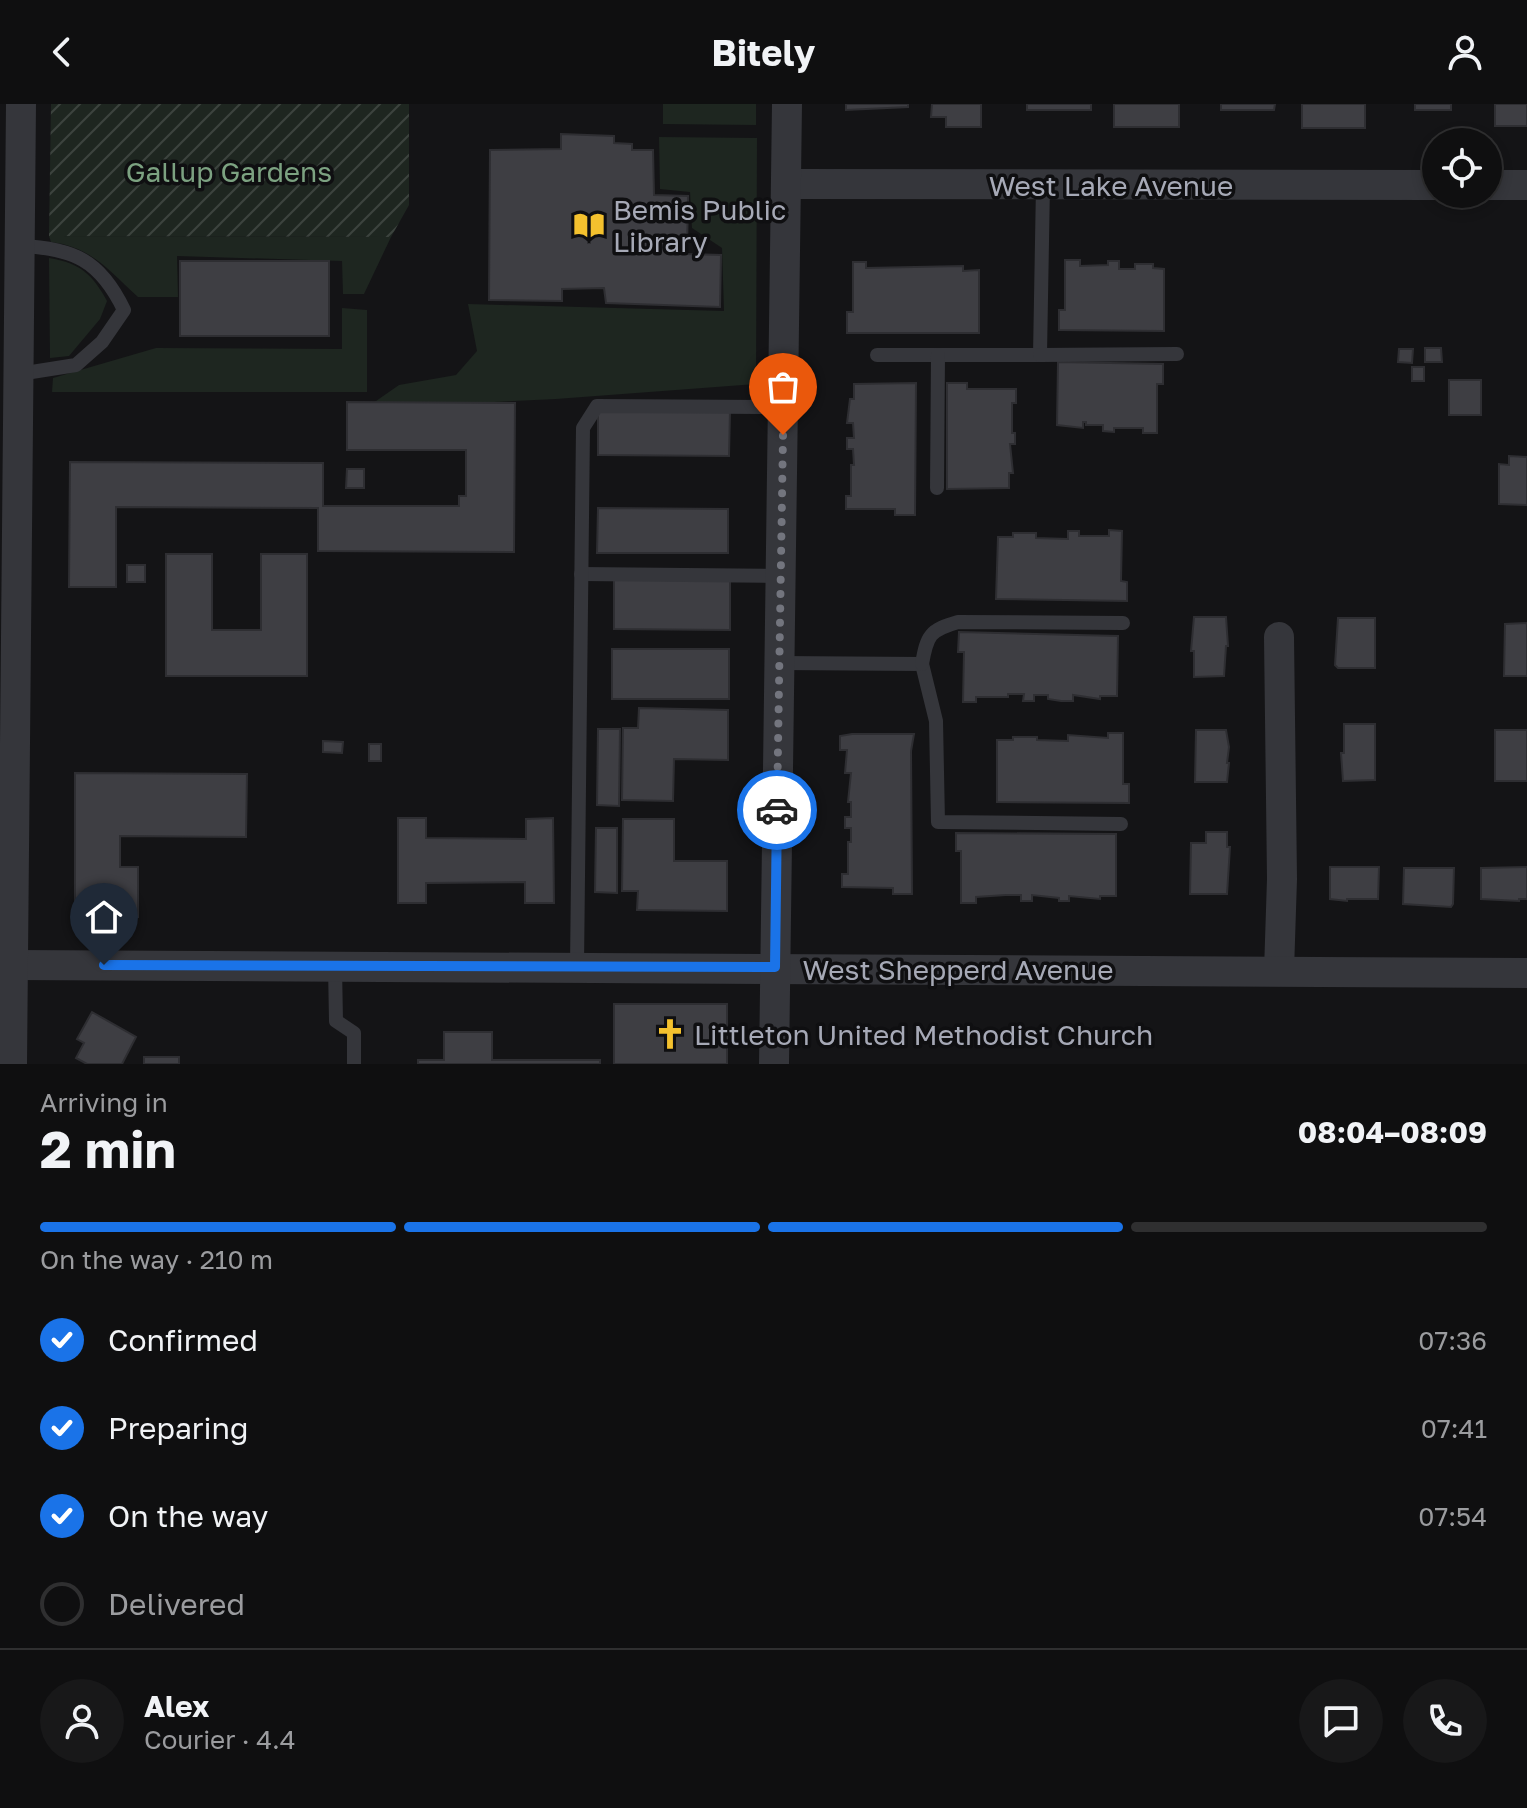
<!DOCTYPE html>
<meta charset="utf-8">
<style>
:root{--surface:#0f0f10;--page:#181819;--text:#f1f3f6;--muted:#9b9c9f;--line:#2f2f30;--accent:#1a73e8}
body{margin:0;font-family:"Golos Text",sans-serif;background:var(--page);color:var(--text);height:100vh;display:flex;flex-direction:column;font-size:30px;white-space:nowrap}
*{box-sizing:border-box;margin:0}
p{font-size:26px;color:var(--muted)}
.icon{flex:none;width:44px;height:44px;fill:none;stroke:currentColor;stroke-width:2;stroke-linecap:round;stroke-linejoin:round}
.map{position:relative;height:960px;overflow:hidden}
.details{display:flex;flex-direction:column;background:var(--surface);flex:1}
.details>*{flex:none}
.fabs{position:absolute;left:1422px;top:24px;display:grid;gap:16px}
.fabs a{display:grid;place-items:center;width:80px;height:80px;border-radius:50%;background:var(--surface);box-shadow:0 4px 12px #0003,0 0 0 2px var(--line);font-size:40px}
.pin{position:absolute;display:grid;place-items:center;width:68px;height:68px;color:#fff;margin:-82px -34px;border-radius:50% 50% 50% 0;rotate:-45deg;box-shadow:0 0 8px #0007}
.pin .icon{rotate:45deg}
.courier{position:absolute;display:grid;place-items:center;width:80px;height:80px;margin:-40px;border:6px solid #1a73e8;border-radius:50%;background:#fff;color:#222;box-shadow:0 2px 10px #0007}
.overview em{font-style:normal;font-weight:700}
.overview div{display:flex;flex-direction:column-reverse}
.overview{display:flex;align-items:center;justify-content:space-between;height:136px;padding:0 40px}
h1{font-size:52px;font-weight:700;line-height:60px}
.bar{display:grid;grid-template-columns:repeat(4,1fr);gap:12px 8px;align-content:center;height:96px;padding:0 40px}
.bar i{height:10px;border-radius:6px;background:var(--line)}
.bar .current{background:var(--accent)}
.bar p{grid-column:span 4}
.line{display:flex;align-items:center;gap:20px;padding:0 40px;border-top:2px solid var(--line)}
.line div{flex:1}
.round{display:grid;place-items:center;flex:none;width:84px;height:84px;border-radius:42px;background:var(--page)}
ol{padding:0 40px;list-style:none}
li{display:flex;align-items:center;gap:24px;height:88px}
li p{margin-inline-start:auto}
li .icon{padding:8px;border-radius:50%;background:var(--accent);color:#fff;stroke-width:4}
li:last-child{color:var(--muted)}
li i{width:44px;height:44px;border:4px solid var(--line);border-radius:50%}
header{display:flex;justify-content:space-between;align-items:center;height:104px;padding:0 40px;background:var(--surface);font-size:36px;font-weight:700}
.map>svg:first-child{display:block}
.grass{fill:#1e2620}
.garden{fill:url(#garden-furrows)}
.building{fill:#3e3e43;stroke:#2e2e32;stroke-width:2}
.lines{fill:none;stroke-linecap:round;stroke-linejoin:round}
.lane{stroke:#35363b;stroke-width:14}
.street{stroke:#35363b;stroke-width:30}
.done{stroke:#73757e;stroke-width:8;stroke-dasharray:0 14.4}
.route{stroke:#1a73e8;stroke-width:10}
.labels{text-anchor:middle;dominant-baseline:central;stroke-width:7;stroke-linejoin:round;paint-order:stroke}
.park-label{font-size:28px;fill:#7ca281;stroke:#0f0f11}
.street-label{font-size:28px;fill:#a6a9b6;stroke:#0f0f11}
.poi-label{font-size:28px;fill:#a6a9b6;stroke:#0f0f11;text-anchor:start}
</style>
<header><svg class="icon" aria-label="back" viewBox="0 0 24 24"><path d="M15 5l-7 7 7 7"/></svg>Bitely<svg class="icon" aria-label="person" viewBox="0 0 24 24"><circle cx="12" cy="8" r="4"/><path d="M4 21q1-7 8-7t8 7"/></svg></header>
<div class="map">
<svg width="1527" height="960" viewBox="0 0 1527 960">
<defs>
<pattern id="garden-furrows" width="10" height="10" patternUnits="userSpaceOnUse" patternTransform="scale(2)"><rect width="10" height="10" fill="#1e2620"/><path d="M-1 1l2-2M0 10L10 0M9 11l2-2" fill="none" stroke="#3c433e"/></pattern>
</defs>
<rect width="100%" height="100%" fill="#141416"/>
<!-- grass -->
<g class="grass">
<polygon points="663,0 756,0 756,21 663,20"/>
<polygon points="659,33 757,34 756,280 556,295 366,304 399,281 456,271 477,247 468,200 724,207 722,144 692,124 690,88 660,85"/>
<path d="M49,132l342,1 -27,57h-21l-1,-33 -165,-5 1,41h-40c-29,-26 -46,-50 -87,-55z"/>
<path d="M49,154c31,5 43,16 58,43l-7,18 -31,37 -19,2z"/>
<polygon points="342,204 367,206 367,288 52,288 53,274 156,244 342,245"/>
</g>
<!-- garden -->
<polygon class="garden" points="51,0 409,0 409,101 391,133 49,132"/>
<!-- building -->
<g class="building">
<polygon points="846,0 908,0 908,3 846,6"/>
<polygon points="932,0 981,0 981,23 946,23 946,13 931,13"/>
<rect x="1027" y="0" width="64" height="6"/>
<rect x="1114" y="0" width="65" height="23"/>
<polygon points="1221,0 1275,0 1274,6 1221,6"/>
<rect x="1302" y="0" width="63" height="24"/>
<rect x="1415" y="0" width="36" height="6"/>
<rect x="1495" y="0" width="32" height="22"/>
<polygon points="561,30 614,32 614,39 632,40 632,46 653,46 654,91 688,92 687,150 721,151 720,203 606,199 604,184 562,185 562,197 489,196 490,46 561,45"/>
<polygon points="1065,156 1080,156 1080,162 1108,161 1108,157 1119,157 1119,165 1135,165 1135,160 1153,160 1153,164 1164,165 1164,227 1059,226 1059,206 1065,206"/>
<rect x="180" y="157" width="149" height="75"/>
<polygon points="853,158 866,158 866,164 963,162 963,167 979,166 979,229 847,229 847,208 853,208"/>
<polygon points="1425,244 1441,244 1442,258 1425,258"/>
<polygon points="1399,245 1413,245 1412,259 1398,258"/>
<polygon points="1058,258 1163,260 1163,280 1157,280 1157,329 1143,329 1143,324 1114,324 1114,328 1103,327 1103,321 1086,321 1086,318 1083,318 1083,324 1057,321"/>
<rect x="1412" y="263" width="12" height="14"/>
<rect x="1449" y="276" width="32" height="35"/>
<polygon points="916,279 915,411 895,411 895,405 846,405 846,392 851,392 851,361 854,361 853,345 847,345 847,334 854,334 853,319 847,319 850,295 854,295 854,280"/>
<polygon points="947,279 967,279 967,285 1016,285 1016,299 1012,299 1012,329 1015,329 1015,340 1010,340 1013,369 1009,369 1009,384 947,385"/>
<polygon points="347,298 515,299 514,448 318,447 318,404 116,403 116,483 69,483 70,358 323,359 323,402 459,402 459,392 466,392 466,346 347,346"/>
<polygon points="598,306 730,307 729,352 598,351"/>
<polygon points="1509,352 1527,353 1527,401 1499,400 1499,360 1509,361"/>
<polygon points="347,365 364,365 364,384 346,384"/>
<polygon points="598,404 728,405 728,449 597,449"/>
<polygon points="1109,426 1122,427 1121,477 1127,478 1127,497 996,495 998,433 1013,433 1013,429 1036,429 1036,434 1068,435 1068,427 1079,427 1079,432 1109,432"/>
<polygon points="166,450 212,450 212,526 261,526 261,450 307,450 307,572 166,572"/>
<rect x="127" y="461" width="18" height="17"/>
<polygon points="614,476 730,476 730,526 614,525"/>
<polygon points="1194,513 1226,513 1228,542 1226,542 1224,572 1194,573 1194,547 1191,547"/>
<polygon points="1338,514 1375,514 1375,564 1338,564 1335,561"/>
<polygon points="1527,519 1527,572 1504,572 1505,520"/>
<polygon points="959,528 1118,532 1117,592 1100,592 1100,595 1073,591 1073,597 1061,597 1048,595 1048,591 1034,591 1034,597 1023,597 1024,590 1008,590 1008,593 976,593 976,598 963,598 964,548 958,548"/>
<rect x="612" y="545" width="117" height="50"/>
<polygon points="639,604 728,606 728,656 674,655 673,697 622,696 623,624 638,624"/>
<polygon points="1344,620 1375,620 1375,676 1343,677 1341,649 1344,649"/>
<polygon points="598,625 620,625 619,702 597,701"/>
<polygon points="1196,626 1226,626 1229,643 1227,659 1229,659 1227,678 1195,678"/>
<rect x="1495" y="626" width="32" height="51"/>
<polygon points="1108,629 1123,629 1123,680 1129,680 1129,699 997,698 997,636 1013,636 1013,633 1037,633 1037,636 1068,637 1068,631 1108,634"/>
<polygon points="852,630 914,630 911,647 912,790 893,790 893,784 842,783 842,770 848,770 848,738 851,738 851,724 845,724 845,713 851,713 851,698 848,698 851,669 845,669 847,646 840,646 840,632"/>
<polygon points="323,637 343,638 342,649 323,648"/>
<rect x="369" y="640" width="12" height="17"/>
<polygon points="75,669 247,670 246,733 120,732 120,763 138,763 138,813 75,813"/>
<polygon points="398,714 426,714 426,734 526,735 526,715 553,714 554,799 525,799 525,778 426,779 426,799 398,799"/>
<polygon points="623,715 674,715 674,757 727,757 727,807 637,806 638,787 622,787"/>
<polygon points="596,724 617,724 617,789 595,788"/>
<polygon points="1206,728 1227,728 1227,743 1230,743 1227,790 1190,790 1191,739 1206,739"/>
<polygon points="956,729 1116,730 1116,792 1100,792 1100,795 1069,792 1069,797 1059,797 1059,794 1032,791 1032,797 1021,797 1021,791 1006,791 976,793 976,799 961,799 961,747 956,747"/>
<polygon points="1330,763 1379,763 1378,795 1347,795 1347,797 1330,795"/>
<polygon points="1527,763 1527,795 1519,795 1519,797 1481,795 1481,764"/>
<polygon points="1404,764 1454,764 1453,800 1451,803 1403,800"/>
<rect x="614" y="900" width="113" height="60"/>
<polygon points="92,908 136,933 122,960 87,960 76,954 84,939 77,935"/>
<polygon points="444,928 492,928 492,956 600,956 600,960 418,960 418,956 444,956"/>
<rect x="144" y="953" width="35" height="7"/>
</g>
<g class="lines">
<!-- lane -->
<g class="lane">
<polyline points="877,251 1040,251 1043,81"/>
<polyline points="1040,251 1177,250"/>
<path d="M19,270l57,-9 26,-23 22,-32c-24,-50 -51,-62 -104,-64"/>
<polyline points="937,384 938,251"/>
<polyline points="581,470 781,472"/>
<polyline points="779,559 922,560 936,617 938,718 1121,720"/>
<path d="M922,560c5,-29 8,-34 36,-42l165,1"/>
<polyline points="335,862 336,917 354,929 354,960"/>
<polyline points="577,862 583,324 597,302 783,303"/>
</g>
<!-- street -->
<g class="street">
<polyline points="786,80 1436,81"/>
<polyline points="1488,81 1527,81"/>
<polyline points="1279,533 1282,775 1279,867"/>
<polyline points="13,861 1527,869"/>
<polyline points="12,960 21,0"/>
<polyline points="774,960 787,0"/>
</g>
</g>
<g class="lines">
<!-- done -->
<polyline class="done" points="777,706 783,331"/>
<!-- route -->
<polyline class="route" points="104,861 775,863 777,706"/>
</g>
<!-- icons -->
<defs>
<symbol id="library-bare" viewBox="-9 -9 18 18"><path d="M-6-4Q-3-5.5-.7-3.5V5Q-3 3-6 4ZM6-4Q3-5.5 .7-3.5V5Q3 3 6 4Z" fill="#f4c12e" stroke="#0f0f11" stroke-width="2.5" paint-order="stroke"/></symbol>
<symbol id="church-bare" viewBox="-9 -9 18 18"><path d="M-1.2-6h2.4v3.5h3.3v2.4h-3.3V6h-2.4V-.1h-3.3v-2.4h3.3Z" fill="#f4c12e" stroke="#0f0f11" stroke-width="2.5" paint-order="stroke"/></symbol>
</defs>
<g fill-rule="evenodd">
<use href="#library-bare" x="567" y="99" width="44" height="44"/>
<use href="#church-bare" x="648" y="908" width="44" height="44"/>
</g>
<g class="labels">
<!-- park labels -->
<g class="park-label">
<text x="229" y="67">Gallup Gardens</text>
</g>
<!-- street labels -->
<g class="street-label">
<text x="1111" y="81">West Lake Avenue</text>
<text x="958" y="865">West Shepperd Avenue</text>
</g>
<!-- poi labels -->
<g class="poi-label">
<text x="613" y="105">Bemis Public<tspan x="613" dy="32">Library</tspan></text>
<text x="694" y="930">Littleton United Methodist Church</text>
</g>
</g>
</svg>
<div class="fabs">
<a><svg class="icon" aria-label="locate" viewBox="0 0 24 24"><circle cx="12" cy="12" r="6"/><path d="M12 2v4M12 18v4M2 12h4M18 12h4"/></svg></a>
</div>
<div class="pin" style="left:783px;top:331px;background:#ea580c"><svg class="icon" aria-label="bag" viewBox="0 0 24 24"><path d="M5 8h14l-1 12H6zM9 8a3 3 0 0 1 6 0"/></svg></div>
<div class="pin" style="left:104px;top:861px;background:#1f2937"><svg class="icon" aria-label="home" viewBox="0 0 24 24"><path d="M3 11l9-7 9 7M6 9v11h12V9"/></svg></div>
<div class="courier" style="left:777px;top:706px"><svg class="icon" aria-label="car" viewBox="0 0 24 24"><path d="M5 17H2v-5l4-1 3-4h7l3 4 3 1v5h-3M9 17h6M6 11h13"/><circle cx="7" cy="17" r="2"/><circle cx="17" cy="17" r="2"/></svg></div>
</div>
<section class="details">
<div class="overview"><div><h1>2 min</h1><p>Arriving in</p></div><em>08:04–08:09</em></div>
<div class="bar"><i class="current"></i><i class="current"></i><i class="current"></i><i></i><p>On the way · 210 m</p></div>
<ol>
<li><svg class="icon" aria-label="check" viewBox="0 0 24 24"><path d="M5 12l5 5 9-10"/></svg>Confirmed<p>07:36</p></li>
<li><svg class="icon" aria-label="check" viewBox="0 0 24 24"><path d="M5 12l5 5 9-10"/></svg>Preparing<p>07:41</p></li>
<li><svg class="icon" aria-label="check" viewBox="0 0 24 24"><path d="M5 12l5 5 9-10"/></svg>On the way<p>07:54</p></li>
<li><i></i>Delivered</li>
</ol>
<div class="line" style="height:144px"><a class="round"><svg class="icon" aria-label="person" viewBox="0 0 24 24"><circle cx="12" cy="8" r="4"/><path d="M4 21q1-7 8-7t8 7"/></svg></a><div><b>Alex</b><p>Courier · 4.4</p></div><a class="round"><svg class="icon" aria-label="chat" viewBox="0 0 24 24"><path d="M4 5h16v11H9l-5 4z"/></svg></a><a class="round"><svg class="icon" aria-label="phone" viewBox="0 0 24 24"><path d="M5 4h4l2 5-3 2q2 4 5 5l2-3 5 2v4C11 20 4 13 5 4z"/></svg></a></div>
</section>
